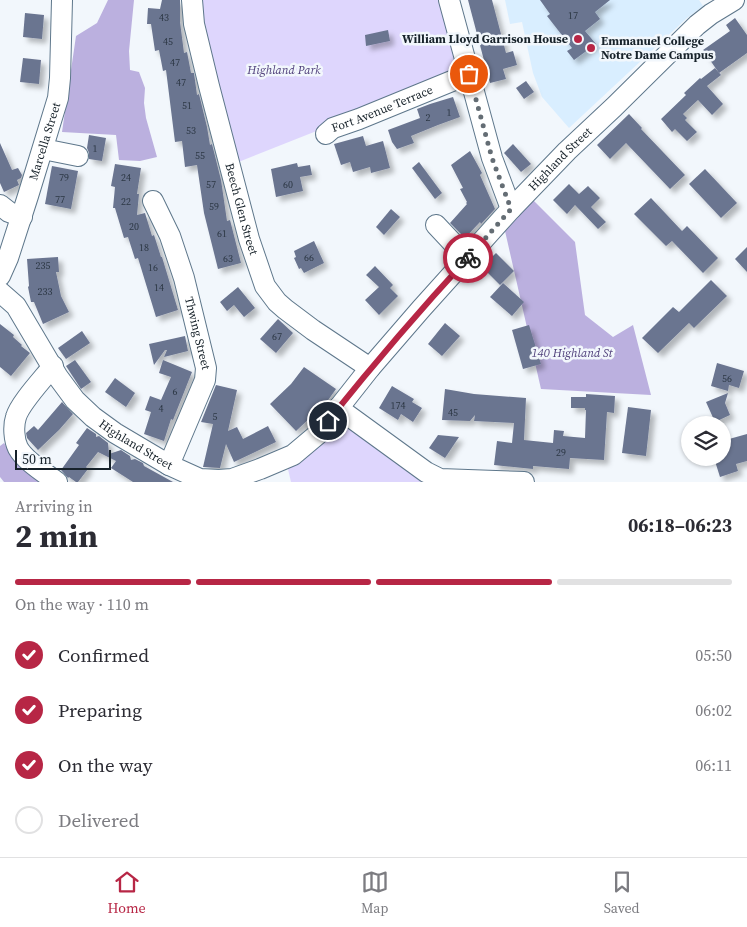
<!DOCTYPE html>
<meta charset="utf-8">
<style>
:root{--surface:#fff;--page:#f2f2f3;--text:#2b2b33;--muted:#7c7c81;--line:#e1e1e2;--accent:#b72645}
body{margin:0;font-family:"Source Serif 4",serif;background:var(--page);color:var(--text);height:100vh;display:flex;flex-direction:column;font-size:19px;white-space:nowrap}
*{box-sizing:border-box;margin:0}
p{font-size:16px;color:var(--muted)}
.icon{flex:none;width:28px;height:28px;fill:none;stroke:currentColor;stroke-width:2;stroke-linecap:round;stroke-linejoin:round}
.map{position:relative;height:482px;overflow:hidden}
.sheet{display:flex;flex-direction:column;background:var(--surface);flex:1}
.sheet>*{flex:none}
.tools{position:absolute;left:681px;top:416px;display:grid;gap:10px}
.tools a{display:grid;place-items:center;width:50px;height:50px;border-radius:50%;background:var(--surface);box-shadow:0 1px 4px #0004;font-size:25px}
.scale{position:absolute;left:15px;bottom:12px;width:96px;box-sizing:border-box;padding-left:5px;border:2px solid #17222a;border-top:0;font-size:14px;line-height:18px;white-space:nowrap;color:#17222a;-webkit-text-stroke:4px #f2f7fc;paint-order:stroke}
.pin{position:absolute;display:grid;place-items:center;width:42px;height:42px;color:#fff;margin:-21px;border:2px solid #fff;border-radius:50%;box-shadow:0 1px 5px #0007}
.courier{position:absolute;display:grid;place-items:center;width:50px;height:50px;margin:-25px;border:4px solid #b72645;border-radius:50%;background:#fff;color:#222;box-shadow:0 1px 6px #0007}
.headline em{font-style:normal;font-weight:700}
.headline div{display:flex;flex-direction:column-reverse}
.headline{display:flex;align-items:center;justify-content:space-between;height:85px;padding:0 15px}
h1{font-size:32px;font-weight:700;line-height:38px}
.bar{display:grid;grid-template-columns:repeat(4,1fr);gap:8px 5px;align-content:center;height:60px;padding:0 15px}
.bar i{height:6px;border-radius:4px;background:var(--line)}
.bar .selected{background:var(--accent)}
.bar p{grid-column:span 4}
ol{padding:0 15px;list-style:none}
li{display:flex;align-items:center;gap:15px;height:55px}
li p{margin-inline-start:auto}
li .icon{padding:5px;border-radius:50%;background:var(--accent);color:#fff;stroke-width:4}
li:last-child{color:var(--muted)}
li i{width:28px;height:28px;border:2px solid var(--line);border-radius:50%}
.menu{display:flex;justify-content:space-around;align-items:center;height:70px;border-top:1px solid var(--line);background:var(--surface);font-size:14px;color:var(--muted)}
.menu a{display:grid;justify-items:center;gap:2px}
.menu .selected{color:var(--accent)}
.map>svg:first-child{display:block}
.built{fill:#d9eeff}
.green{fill:#ded6fd}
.forest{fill:#bbb0df}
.building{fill:#6b7590;filter:url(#shadow)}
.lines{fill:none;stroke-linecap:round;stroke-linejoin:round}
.minor-casing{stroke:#5e778b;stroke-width:22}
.minor{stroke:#fff;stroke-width:20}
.done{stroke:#646d74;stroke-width:5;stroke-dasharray:0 9}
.route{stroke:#b72645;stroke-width:6}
.poi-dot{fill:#b72645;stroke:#f2f7fc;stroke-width:2}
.labels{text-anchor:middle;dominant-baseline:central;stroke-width:5;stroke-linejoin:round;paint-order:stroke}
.number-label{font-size:10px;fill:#2c3744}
.poi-label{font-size:12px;font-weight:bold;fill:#17222a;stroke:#f2f7fc;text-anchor:end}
.park-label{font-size:12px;font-style:italic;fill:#50407b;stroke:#f2f7fc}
.street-label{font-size:12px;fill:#17222a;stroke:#f2f7fc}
</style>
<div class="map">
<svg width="747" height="482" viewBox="0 0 747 482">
<defs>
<filter id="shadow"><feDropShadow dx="4.5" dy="4.5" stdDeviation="2.5" flood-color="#0004"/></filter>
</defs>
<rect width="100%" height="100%" fill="#f2f7fc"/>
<!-- built -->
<polygon class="built" points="505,0 699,0 703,6 687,18 569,128 542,97 533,73 522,22 510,24"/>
<!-- green -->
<g class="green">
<polygon points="201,0 439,0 458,75 236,163 199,19"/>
<polygon points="339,419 419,476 423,482 291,482 287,465"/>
</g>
<!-- forest -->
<g class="forest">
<polygon points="108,0 134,0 129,51 130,70 139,72 145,88 144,103 146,118 157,157 140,161 119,160 116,135 62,132 76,36 97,23"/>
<polygon points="533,200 575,242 585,315 613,337 633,325 651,395 541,389 505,231"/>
<polygon points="4,443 18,465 40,482 4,482 0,477 0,446"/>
</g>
<!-- building -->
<g class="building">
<polygon points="162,0 180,0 180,22 184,53 187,52 191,73 194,73 197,95 199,94 207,127 210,145 212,144 221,180 227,221 230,220 241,263 218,269 204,213 197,165 185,167 182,141 175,142 166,70 163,71 159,50 155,51 151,24 147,24 148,8 160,9"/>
<polygon points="468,0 492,0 506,53 513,51 517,65 503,69 506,79 490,83"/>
<polygon points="540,0 610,0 595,12 600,19 585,31 596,44 574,60 567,51 572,48 547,16 550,14"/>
<polygon points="25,13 44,15 42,39 23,37"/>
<polygon points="735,18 747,35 747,53 719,73 703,50 730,31 726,25"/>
<polygon points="388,30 390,41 366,46 365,35"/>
<polygon points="23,58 41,60 39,84 20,82"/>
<polygon points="715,68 721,75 707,86 723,104 712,115 698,100 683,114 687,118 685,120 697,132 687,141 675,129 672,132 661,119 686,95 684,93 700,78 701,79"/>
<polygon points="526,81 534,92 524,99 516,88"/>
<polygon points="453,97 460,117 438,125 411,136 414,143 397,149 392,142 388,130 420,118 417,109 430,104"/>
<polygon points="629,114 642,128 641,129 685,175 670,189 626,143 610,159 597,145"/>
<polygon points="89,135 106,138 102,161 89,159 89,153 87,148"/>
<polygon points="363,136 366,146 383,141 390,168 371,173 370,167 353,172 350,162 341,165 334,144"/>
<polygon points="0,143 12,170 18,168 22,175 21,178 17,180 19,185 4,192 0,183"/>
<polygon points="513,144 531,164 521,172 504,153"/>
<polygon points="470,151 482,173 480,175 495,209 481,224 480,222 465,238 450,223 467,204 466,203 467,202 460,189 463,188 451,165"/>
<polygon points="419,162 442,193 435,199 412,168"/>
<polygon points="297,163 298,167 310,165 312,175 300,177 303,191 276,197 271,169"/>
<polygon points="115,164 141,168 137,194 139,194 137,215 145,213 152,236 154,235 161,257 162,257 178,310 156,317 138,258 135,259 128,237 124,238 115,208 113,208 115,187 111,186"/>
<polygon points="52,166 78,171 71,209 45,204"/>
<polygon points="705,169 737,203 721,218 689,184"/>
<polygon points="569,184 579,194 588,186 600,198 591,207 606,222 598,229 575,205 567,214 553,200"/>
<polygon points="651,198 682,231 687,226 718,258 703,273 672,241 666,246 634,214"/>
<polygon points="391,209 400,217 384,235 376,227"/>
<polygon points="314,241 324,263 304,273 301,268 299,269 294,258 296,257 294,251"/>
<polygon points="747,247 747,272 735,259"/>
<polygon points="496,253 514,271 500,285 482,267"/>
<polygon points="58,257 59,272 56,272 61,296 69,312 43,324 34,302 31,302 28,287 29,286 27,259"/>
<polygon points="375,266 393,285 390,288 398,296 379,315 365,300 379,287 366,275"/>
<polygon points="711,280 727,296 694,328 689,323 658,353 642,338 673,307 679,312"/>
<polygon points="503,283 524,302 512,316 490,297"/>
<polygon points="238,287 255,308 244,317 234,305 227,311 220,302"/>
<polygon points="278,319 293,333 276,353 260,339"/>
<polygon points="445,323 460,336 442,356 428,344"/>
<polygon points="0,324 14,335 13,337 22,345 21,346 30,353 11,376 0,367"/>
<polygon points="529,325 541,364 523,369 512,330"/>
<polygon points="82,331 90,343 66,359 58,348"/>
<polygon points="185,336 188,351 164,357 167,350 165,350 154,365 149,344"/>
<polygon points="75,360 91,382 81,389 66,366"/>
<polygon points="163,360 192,372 173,420 171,419 164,441 144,434 151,412 145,410 150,396 161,400 171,377 159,373"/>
<polygon points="717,363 744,371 739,388 729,385 728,391 711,386"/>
<polygon points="304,367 336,389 326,403 296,431 270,404 291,384"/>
<polygon points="115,378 135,393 126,407 105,392"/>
<polygon points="216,385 237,390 228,431 237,427 243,439 268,426 276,442 234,462 226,444 220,468 203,467 213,424 201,422"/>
<polygon points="392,386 414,399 412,402 422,408 413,422 401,414 398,420 379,408"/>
<polygon points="445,389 474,394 526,398 524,440 553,443 554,430 564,431 563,436 585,438 586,410 585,410 585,408 571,408 571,397 586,397 586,394 615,396 614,413 607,412 604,460 570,458 569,469 533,466 533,469 494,465 497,441 512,443 514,423 474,421 475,415 470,421 442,420"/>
<polygon points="728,393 725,403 730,415 715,422 706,402"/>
<polygon points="62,402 73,414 59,430 38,450 27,438 26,433 34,426 38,430"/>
<polygon points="628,407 651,410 646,456 622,453"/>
<polygon points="87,428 96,434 96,437 99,436 108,443 109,454 121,450 130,456 131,460 135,459 143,463 144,466 173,482 133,482 111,468 116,461 98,452 86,467 88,469 78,482 76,482 69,477 68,478 61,470 79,445 76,443"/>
<polygon points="747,434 747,461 736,464 738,471 720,477 714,458 722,458 722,441"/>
<polygon points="438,435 459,437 445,458 429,448"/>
</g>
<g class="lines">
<defs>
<g id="minor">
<path id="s1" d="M192,0l2,24 15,62 40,153 16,47 12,16 8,7 28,21 57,38"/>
<polyline points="449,0 492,158 511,209"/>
<path id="s2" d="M326,134l7,-6 26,-9 110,-45"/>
<polyline points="43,149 78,156"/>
<path id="s3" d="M153,201l17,35 14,42 22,90 -1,12 -36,85"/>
<polyline points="0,205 9,212 22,217"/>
<polyline points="436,225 467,258"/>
<path id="s4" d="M0,276l8,-18 20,-62 30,-98 2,-20 2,-78"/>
<path id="s5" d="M0,292l16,14 42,71 17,23 18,17 22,16 54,32 31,14 19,1 13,-1 28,-10 33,-14 25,-21 52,-66 51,-59 90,-100 56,-58 47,-44 83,-82 14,-11 23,-14"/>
<path d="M53,366c-10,13 -33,37 -37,51 -3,9 -2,23 2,31 7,13 27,25 39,34"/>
<polyline points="338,408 426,472 440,479 524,482"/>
</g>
</defs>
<!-- minor casing -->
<use href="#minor" class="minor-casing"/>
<!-- minor -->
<use href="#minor" class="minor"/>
</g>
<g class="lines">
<!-- done -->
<polyline class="done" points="468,258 511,209 492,158 469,74"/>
<!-- route -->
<path class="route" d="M328,421c45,-56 91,-110 140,-163"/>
</g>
<!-- markers -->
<g class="poi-dot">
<circle cx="578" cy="39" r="5"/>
<circle cx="591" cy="48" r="5"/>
</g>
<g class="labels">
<!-- number labels -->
<g class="number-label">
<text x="573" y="15">17</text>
<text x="164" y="17">43</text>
<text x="168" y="41">45</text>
<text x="175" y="62">47</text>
<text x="181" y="82">47</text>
<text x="187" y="105">51</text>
<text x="449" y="112">1</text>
<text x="428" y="117">2</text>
<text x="191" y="130">53</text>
<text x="95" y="148">1</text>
<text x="200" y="155">55</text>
<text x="64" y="177">79</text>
<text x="126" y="177">24</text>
<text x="211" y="184">57</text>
<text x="288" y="184">60</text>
<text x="60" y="199">77</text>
<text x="126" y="201">22</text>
<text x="214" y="206">59</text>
<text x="134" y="226">20</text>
<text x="222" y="233">61</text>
<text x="144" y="247">18</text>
<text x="309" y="257">66</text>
<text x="228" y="258">63</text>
<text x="43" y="265">235</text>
<text x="153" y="267">16</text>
<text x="159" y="287">14</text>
<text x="45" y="291">233</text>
<text x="277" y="336">67</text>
<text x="727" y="378">56</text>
<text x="175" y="391">6</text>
<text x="398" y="405">174</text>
<text x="161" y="408">4</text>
<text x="453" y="412">45</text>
<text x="215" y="416">5</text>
<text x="561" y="452">29</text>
</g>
<!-- poi labels -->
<g class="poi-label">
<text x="568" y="39">William Lloyd Garrison House</text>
<text x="601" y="41" text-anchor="start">Emmanuel College<tspan x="601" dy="14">Notre Dame Campus</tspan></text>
</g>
<!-- park labels -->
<g class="park-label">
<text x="284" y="70">Highland Park</text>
<text x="572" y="353">140 Highland St</text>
</g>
<!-- street labels -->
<g class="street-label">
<text stroke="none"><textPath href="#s2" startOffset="62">Fort Avenue Terrace</textPath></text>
<text stroke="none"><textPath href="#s4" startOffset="142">Marcella Street</textPath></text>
<text stroke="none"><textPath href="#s5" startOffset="778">Highland Street</textPath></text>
<text stroke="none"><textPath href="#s1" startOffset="215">Beech Glen Street</textPath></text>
<text stroke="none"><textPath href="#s3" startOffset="140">Thwing Street</textPath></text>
<text stroke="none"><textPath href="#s5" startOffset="208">Highland Street</textPath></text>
</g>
</g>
</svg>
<div class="tools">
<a><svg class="icon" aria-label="layers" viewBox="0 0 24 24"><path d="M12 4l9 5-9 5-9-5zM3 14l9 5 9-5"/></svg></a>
</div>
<div class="scale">50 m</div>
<div class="pin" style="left:469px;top:74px;background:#ea580c"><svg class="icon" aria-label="bag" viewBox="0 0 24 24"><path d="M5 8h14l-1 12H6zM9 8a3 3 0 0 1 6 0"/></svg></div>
<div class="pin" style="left:328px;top:421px;background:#1f2937"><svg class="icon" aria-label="home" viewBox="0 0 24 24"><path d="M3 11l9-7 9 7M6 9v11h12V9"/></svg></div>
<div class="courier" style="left:468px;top:258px"><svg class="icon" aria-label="bike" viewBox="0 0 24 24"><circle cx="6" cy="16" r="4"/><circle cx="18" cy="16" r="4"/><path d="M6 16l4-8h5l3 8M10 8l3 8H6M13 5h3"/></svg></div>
</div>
<section class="sheet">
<div class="headline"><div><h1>2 min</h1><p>Arriving in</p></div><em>06:18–06:23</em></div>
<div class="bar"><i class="selected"></i><i class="selected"></i><i class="selected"></i><i></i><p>On the way · 110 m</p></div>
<ol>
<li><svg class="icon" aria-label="check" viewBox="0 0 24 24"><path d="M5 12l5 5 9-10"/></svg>Confirmed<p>05:50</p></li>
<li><svg class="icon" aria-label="check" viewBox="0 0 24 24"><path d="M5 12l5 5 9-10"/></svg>Preparing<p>06:02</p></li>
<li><svg class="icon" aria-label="check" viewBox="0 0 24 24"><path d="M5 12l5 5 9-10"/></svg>On the way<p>06:11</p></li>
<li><i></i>Delivered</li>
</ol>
</section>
<nav class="menu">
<a class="selected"><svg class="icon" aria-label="home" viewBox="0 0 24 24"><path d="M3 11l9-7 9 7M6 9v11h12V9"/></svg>Home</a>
<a><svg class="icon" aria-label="map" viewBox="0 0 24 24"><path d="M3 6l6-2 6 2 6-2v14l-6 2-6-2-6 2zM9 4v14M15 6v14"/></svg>Map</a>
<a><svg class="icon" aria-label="saved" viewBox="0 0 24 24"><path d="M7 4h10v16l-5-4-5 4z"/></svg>Saved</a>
</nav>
